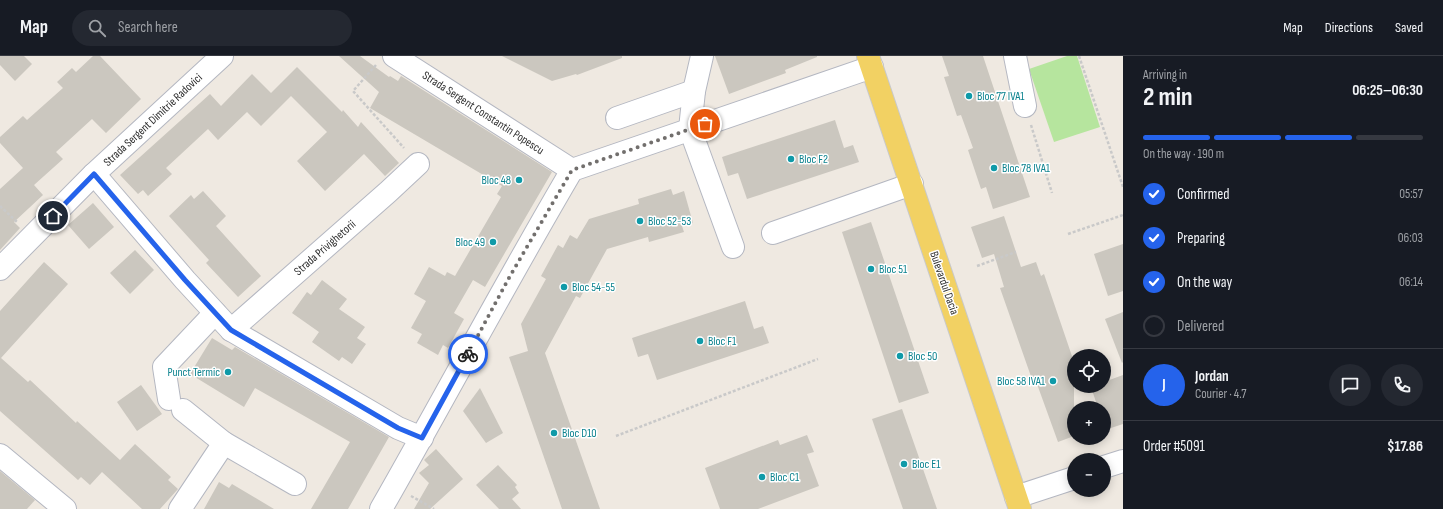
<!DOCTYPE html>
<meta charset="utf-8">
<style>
:root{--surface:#171b24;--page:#242831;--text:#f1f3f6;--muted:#9ea1a6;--line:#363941;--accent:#2563eb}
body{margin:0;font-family:"Sofia Sans Condensed",sans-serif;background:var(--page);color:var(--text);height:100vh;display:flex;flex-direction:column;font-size:15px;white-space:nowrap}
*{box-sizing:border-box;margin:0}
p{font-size:13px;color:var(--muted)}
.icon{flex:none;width:22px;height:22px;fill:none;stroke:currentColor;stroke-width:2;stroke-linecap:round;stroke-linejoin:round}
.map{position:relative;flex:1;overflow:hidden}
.details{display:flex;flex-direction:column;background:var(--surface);width:320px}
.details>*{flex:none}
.buttons{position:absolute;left:1067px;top:293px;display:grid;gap:8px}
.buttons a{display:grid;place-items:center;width:44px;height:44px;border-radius:50%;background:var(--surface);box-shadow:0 2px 10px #0003;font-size:20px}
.pin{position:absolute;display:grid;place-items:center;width:34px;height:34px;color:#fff;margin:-17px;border:2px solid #fff;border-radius:50%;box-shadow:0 1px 4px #0007}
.courier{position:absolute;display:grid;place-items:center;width:40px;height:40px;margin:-20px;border:3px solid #2563eb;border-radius:50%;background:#fff;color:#222;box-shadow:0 1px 5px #0007}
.headline em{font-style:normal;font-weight:700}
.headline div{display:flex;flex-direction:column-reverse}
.headline{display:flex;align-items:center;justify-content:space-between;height:68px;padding:0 20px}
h1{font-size:26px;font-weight:700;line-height:30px}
.bar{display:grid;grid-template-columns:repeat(4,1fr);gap:6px 4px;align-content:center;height:48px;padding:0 20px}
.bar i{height:5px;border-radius:3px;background:var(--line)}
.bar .on{background:var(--accent)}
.bar p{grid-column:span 4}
.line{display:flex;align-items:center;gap:10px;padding:0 20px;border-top:1px solid var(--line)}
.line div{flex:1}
.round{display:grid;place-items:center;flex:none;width:42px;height:42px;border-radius:21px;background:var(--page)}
ol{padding:0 20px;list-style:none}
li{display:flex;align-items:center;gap:12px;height:44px}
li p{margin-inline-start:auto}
li .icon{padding:4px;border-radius:50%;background:var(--accent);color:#fff;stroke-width:4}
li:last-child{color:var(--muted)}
li i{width:22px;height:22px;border:2px solid var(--line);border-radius:50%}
header{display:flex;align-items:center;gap:24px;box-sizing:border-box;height:56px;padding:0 20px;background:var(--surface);border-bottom:1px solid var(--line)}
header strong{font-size:19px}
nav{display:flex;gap:22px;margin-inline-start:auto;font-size:14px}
.search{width:280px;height:36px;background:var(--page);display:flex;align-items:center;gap:10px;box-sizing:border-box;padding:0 14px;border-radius:22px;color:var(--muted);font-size:15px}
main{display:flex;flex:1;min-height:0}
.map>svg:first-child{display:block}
.green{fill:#b6e59e}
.building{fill:#cbc7bf}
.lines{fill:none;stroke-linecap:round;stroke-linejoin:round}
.minor-casing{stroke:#b4b7c1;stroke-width:24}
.major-casing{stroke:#c9c9c9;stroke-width:24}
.path{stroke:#c9c9c9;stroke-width:2.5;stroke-dasharray:3 2;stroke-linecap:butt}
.minor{stroke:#fff;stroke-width:22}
.major{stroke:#f2d163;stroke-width:22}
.done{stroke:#726f6d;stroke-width:4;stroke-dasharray:0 7.2}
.route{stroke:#2563eb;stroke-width:5}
.culture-dot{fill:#0f9aa8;stroke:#fff;stroke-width:1.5}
.labels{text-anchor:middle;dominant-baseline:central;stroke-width:3;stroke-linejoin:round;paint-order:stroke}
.culture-label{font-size:12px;fill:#0d838f;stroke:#fff;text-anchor:start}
.street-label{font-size:12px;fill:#2e2e2e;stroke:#fff}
</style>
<header>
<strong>Map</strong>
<div class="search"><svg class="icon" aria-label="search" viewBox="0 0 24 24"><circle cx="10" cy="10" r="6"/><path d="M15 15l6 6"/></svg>Search here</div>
<nav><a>Map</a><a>Directions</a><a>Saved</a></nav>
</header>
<main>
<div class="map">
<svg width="1123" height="453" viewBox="0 0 1123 453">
<rect width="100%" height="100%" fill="#efe9e1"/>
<!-- green -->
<polygon class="green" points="1067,0 1077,0 1100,71 1054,86 1029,13"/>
<!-- building -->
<g class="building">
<polygon points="0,0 24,0 32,8 15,25 0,9"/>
<polygon points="93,0 100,0 141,43 106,77 92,63 56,96 63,103 34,129 43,139 14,166 20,172 0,194 0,133 23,112 0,87 0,81 23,60 27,64 63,32 57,26 72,12 76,16"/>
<polygon points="339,0 360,0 389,21 390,20 398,25 401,20 552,116 485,231 473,224 454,257 464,263 448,292 443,289 438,299 417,287 422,278 411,272 426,245 414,238 429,211 445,220 447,216 455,220 501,141 497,138 502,130 370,52 379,36"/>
<polygon points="502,0 622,0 622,2 577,19 576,18 552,25"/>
<polygon points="715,0 817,0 817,1 785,14 786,17 729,38"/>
<polygon points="942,0 983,0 1030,141 993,153 986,131 981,133 968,94 973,92 961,59 957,60 944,21 949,20"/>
<polygon points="297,11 342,56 343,54 358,71 361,66 399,107 385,120 364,98 325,135 297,105 327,76 291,40 261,70 247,56 218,84 208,73 166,112 172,118 148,140 143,134 138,138 120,119 210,38 221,50 252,18 271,37"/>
<polygon points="835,64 844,92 853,89 859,106 747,143 738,117 728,120 722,101"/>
<polygon points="671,133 673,139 684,135 693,167 682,170 684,176 649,186 648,181 607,193 580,242 576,240 545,297 600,453 562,453 509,301 528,295 521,268 546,223 541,220 558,189 563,192 570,179 577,183 589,163 639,148 638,143"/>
<polygon points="203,135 226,160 216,170 261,220 238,241 206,207 209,204 169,160 191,139 194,143"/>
<polygon points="93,147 114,171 89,193 68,169"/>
<polygon points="1004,160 1021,211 1036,206 1041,220 1044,218 1074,306 1074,380 1058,386 1037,328 1034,329 1000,232 1004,231 994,198 982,202 971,171"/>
<polygon points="871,166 929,337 899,347 842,176"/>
<polygon points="1123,188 1123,235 1108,240 1094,198"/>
<polygon points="135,194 154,214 130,238 110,217"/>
<polygon points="44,206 68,228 1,302 28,326 30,324 76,367 77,365 120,404 135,388 171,421 168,424 178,433 160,453 142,453 102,416 90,429 81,421 78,424 0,355 0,255"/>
<polygon points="322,224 347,243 339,253 365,271 357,282 366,288 352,308 342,301 339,305 312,286 319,276 292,257 307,236 311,239"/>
<polygon points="745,245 754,273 763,270 769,287 657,324 648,298 638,301 632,282"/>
<polygon points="1123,256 1123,306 1122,307 1105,263"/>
<polygon points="212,282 232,294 235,291 389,381 348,453 311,453 350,386 255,332 244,351 190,318"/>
<polygon points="1123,319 1123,368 1105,374 1104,352 1098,352 1091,331 1104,330 1104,326"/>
<polygon points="141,329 162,358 137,375 117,346"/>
<polygon points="480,332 503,377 486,387 463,355"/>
<polygon points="902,353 937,453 903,453 872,363"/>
<polygon points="807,379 814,396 807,398 819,430 758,453 720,453 705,412 778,384 780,389"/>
<polygon points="436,393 463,423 430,453 414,453 429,427 419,417 429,409 424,404"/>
<polygon points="498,409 517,429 515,431 519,437 512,443 521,453 499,453 476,429"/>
<polygon points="0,415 35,444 27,453 0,453"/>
<polygon points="219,426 229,432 232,428 274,453 204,453"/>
</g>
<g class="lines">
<defs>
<g id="minor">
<polyline points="394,0 572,114"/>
<polyline points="702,0 694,35 690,73 733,191"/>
<polyline points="1015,0 1025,50"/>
<polyline points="617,62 694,35"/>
<polyline points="94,118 185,224 231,274 398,372 422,382"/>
<polyline points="773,177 912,128"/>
<polyline points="0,213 94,118 222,0"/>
<polyline points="231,274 388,136 418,108"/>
<polyline points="169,343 164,311 215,257"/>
<polyline points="183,354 224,387"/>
<polyline points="0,399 65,453"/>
<polyline points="1104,411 1123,405"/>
<polyline points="1016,441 1074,422"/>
<polyline points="180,453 224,387 295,428"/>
<path d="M381,453c64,-112 125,-227 191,-339l300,-103"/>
</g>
<polyline id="major" points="868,0 1020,453"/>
</defs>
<!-- minor casing -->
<use href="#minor" class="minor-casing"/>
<!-- major casing -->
<use href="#major" class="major-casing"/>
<!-- path -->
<g class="path">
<polyline points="1079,0 1123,131"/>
<polyline points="376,9 353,35 404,92"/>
<polyline points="1031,69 1052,137"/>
<polyline points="0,150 17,166"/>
<polyline points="1068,178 1123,159"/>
<polyline points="977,210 1016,196"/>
<polyline points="616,380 818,303"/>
<polyline points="411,440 434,453"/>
</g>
<!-- minor -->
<use href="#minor" class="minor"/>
<!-- major -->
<use href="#major" class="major"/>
</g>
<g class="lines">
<!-- done -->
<polyline class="done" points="468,298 510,220 572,114 705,68"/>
<!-- route -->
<polyline class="route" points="53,160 94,118 185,224 231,274 398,372 422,382 468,298"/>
</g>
<!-- markers -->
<g class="culture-dot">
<circle cx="969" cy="40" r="4"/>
<circle cx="791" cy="103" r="4"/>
<circle cx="994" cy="112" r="4"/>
<circle cx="519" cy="124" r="4"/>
<circle cx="640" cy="165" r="4"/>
<circle cx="493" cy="186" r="4"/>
<circle cx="871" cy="213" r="4"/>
<circle cx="564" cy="231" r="4"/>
<circle cx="700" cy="285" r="4"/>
<circle cx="900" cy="300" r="4"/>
<circle cx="228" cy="316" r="4"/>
<circle cx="1053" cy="325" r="4"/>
<circle cx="554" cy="377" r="4"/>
<circle cx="904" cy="408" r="4"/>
<circle cx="762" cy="421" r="4"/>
</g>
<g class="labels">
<!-- culture labels -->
<g class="culture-label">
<text x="977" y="40">Bloc 77 IVA1</text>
<text x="799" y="103">Bloc F2</text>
<text x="1002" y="112">Bloc 78 IVA1</text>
<text x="511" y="124" text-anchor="end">Bloc 48</text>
<text x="648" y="165">Bloc 52-53</text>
<text x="485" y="186" text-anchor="end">Bloc 49</text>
<text x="879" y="213">Bloc 51</text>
<text x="572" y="231">Bloc 54-55</text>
<text x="708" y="285">Bloc F1</text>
<text x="908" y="300">Bloc 50</text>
<text x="220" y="316" text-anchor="end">Punct Termic</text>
<text x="1045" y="325" text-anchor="end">Bloc 58 IVA1</text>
<text x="562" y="377">Bloc D10</text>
<text x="912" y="408">Bloc E1</text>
<text x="770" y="421">Bloc C1</text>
</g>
<!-- street labels -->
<g class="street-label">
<text transform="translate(483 57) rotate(33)">Strada Sergent Constantin Popescu</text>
<text transform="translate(153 64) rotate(-43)">Strada Sergent Dimitrie Radovici</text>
<text transform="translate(325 192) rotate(-41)">Strada Privighetorii</text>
<text transform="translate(944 227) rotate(71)">Bulevardul Dacia</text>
</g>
</g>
</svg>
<div class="buttons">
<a><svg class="icon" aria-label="locate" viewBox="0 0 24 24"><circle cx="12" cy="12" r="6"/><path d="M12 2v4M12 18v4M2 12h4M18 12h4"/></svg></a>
<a>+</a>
<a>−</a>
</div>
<div class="pin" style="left:705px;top:68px;background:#ea580c"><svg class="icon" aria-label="bag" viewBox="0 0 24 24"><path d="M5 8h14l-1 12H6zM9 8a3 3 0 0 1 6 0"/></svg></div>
<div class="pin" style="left:53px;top:160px;background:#1f2937"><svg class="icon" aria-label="home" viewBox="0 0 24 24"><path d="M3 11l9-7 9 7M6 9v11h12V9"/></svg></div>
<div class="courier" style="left:468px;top:298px"><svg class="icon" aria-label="bike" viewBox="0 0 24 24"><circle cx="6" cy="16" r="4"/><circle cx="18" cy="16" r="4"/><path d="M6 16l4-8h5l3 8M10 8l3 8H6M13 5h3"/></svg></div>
</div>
<section class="details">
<div class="headline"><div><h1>2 min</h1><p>Arriving in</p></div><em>06:25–06:30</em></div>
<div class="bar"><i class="on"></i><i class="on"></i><i class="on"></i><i></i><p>On the way · 190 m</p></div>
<ol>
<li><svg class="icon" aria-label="check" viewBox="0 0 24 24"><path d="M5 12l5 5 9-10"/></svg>Confirmed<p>05:57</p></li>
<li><svg class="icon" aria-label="check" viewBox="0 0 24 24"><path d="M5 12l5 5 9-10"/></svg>Preparing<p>06:03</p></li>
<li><svg class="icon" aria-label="check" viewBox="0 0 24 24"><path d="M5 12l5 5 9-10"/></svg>On the way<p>06:14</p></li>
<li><i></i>Delivered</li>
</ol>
<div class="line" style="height:72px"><b class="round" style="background:var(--accent);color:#fff">J</b><div><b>Jordan</b><p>Courier · 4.7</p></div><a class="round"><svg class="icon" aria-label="chat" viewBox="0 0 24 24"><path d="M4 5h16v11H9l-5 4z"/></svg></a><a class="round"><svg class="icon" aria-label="phone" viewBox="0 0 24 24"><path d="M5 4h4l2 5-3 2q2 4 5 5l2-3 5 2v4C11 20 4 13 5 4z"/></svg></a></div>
<div class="line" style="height:52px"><div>Order #5091</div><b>$17.86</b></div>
</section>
</main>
